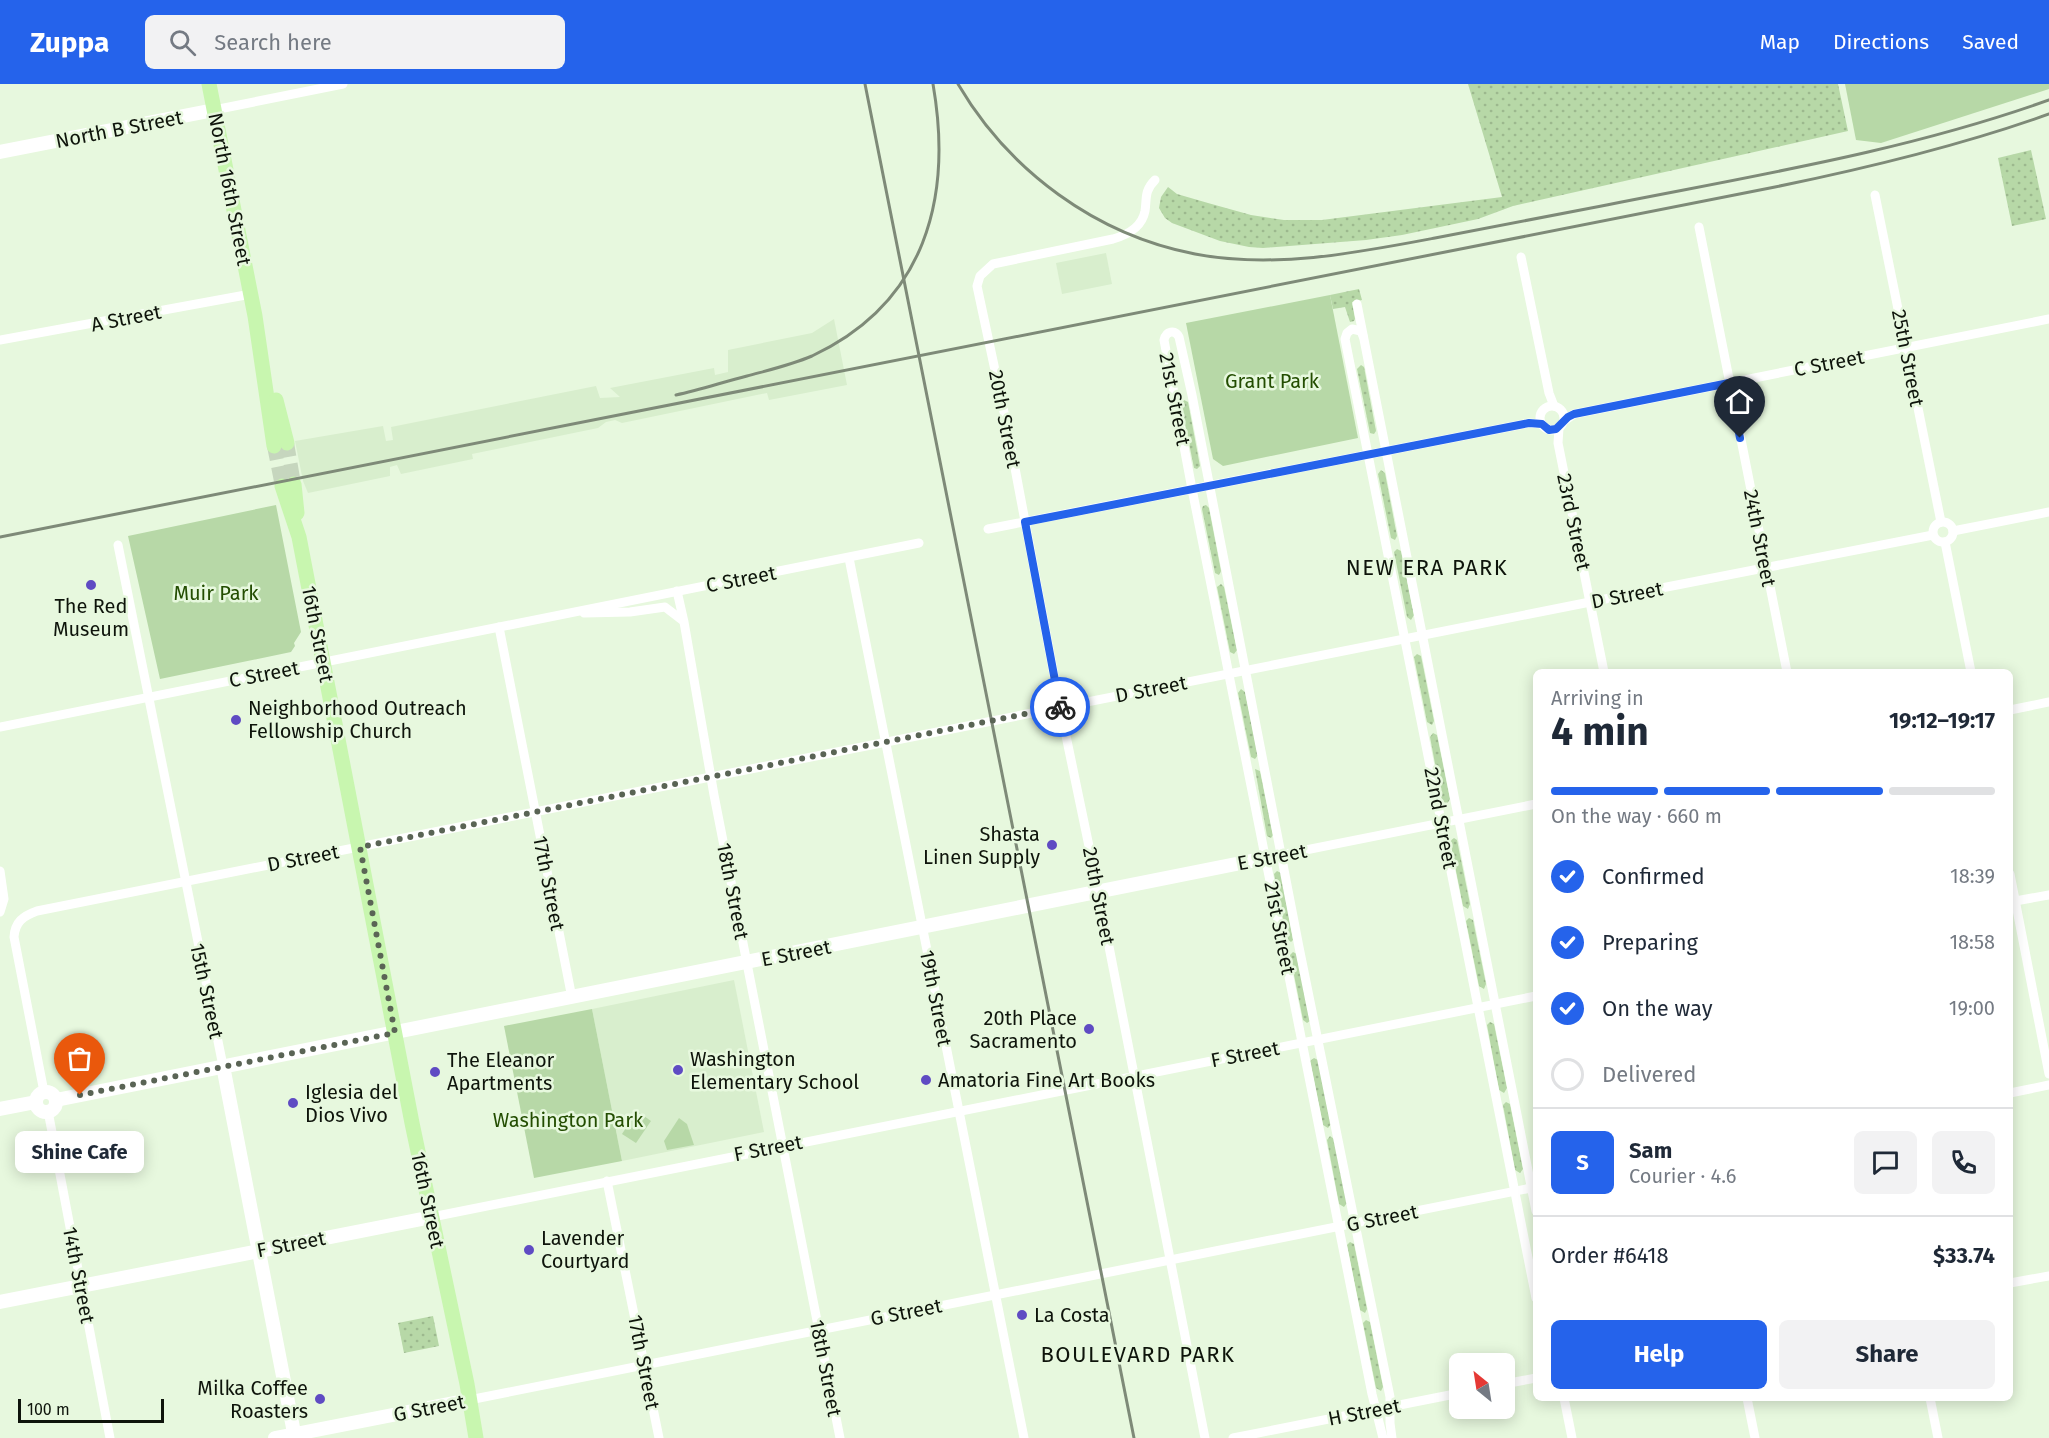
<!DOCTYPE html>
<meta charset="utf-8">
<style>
:root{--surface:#fff;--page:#f2f2f3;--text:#1f2937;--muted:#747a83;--line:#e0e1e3;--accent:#2563eb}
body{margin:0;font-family:"Fira Sans",sans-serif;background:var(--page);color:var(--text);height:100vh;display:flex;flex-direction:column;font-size:22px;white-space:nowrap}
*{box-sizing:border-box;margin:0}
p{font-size:20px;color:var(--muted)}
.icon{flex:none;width:33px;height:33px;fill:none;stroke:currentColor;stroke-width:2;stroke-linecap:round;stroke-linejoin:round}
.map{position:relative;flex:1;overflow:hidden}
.sheet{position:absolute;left:1533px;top:585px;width:480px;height:732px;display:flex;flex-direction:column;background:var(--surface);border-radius:9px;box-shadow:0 3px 15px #0003}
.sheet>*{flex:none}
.needle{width:39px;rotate:330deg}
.tools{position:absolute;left:1449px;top:1269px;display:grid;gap:12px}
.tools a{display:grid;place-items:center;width:66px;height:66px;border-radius:9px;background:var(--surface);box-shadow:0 3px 15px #0003;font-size:30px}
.scale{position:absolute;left:18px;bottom:15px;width:146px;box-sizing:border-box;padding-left:6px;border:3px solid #0e140b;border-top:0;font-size:16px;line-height:21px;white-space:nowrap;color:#0e140b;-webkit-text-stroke:4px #e7f8de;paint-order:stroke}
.pin{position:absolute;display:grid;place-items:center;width:51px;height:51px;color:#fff;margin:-62px -26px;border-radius:50% 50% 50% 0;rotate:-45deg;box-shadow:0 0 6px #0007}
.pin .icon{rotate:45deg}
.courier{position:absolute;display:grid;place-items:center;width:60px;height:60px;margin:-30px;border:4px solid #2563eb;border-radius:50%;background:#fff;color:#222;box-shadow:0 2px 8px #0007}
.bubble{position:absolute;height:42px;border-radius:9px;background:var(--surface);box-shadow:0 3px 15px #0003;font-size:20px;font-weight:700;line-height:42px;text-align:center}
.overview em{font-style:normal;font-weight:700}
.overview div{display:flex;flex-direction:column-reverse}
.overview{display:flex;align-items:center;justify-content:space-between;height:102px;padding:0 18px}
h1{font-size:39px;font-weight:700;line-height:45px}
.bar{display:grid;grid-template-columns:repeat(4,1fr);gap:9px 6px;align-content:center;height:72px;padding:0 18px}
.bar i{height:8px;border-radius:4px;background:var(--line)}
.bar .current{background:var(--accent)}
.bar p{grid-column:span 4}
.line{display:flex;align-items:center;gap:15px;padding:0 18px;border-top:2px solid var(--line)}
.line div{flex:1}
.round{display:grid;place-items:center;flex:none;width:63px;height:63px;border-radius:9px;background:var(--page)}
ol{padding:0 18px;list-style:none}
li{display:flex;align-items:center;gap:18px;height:66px}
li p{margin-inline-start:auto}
li .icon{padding:6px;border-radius:50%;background:var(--accent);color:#fff;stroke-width:4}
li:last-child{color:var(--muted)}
li i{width:33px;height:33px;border:3px solid var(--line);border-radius:50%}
.button{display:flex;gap:12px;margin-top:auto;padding:12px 18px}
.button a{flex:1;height:69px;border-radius:9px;background:var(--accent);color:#fff;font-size:24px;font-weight:700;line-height:69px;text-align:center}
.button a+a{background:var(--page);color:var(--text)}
header{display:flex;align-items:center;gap:36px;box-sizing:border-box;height:84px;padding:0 30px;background:var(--accent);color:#fff}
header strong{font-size:28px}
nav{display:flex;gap:33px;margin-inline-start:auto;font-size:21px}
.search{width:420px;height:54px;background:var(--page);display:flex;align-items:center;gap:15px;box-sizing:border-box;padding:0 21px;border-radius:9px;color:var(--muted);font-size:22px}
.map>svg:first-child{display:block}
.built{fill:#d8eecd}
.grass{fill:url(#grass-dots)}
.park{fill:#b7d8a7}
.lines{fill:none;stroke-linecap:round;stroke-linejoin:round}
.secondary-tunnel{stroke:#c6d6be;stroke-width:14;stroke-dasharray:14 7;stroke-linecap:butt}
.street{stroke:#fff;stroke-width:9}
.secondary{stroke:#fff;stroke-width:14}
.primary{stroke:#c8f6af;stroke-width:15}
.rail{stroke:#7e8a78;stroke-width:3}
.done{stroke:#5a6455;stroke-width:6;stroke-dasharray:0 10.8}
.route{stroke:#2563eb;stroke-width:8}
.poi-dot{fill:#5f4bc3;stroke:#e7f8de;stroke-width:2}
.labels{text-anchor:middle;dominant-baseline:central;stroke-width:5;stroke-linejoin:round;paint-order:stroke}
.street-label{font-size:20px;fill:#0e140b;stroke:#e7f8de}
.park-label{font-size:20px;fill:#234d01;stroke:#e7f8de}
.poi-label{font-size:20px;fill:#0e140b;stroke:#e7f8de;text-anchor:start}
.quarter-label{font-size:22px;letter-spacing:1.5px;fill:#0e140b;stroke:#e7f8de}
</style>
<header>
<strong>Zuppa</strong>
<div class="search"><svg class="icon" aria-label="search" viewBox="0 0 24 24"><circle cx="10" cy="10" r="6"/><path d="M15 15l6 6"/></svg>Search here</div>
<nav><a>Map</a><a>Directions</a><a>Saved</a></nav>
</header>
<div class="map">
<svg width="2049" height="1354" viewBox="0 0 2049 1354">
<defs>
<pattern id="grass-dots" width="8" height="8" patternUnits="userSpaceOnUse" patternTransform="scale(1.5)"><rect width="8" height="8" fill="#b7d8a7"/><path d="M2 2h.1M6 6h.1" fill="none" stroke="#9cb88e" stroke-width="1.8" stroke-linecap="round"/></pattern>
</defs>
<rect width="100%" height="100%" fill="#e7f8de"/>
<!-- built -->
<g class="built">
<polygon points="1106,169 1112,200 1062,210 1056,179"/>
<polygon points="834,235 847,301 769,316 767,309 622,339 615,336 606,338 598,344 472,370 473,375 401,390 397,381 390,383 390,392 308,409 303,397 295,357 383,342 386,357 393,356 391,343 596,302 600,314 620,313 610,304 714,284 715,291 728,288 728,266 812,249"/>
<polygon points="734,896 764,1048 622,1077 592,925"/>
</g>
<!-- grass -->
<g class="grass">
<polygon points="1468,0 1838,0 1848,47 1513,122 1478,135 1402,151 1366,156 1263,164 1249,163 1220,157 1172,139 1165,134 1159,124 1161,113 1168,103 1177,110 1208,119 1251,131 1284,136 1322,136 1502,113"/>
<polygon points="2031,66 2046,135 2012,142 1998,74"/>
<polygon points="1359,205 1362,216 1352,218 1355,235 1354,237 1350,238 1345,223 1333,225 1330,211"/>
<polygon points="1361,281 1364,283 1376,347 1374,350 1370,349 1357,285"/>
<polygon points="1184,316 1188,318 1200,382 1197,385 1194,384 1181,320"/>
<polygon points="1381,386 1385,389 1397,452 1395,456 1391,454 1378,390"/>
<polygon points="1206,421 1209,424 1221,487 1219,491 1215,489 1202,425 1203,422"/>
<polygon points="1397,465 1401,467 1414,531 1411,536 1407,533 1394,468"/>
<polygon points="1221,500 1224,503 1237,566 1234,570 1230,568 1217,503"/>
<polygon points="1417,570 1421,572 1434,637 1432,641 1427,638 1414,573"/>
<polygon points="1241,605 1245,608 1258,671 1255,675 1251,673 1238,609"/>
<polygon points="1433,649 1437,651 1450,715 1447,720 1442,717 1430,653"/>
<polygon points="1255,685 1260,687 1273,751 1271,754 1267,752"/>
<polygon points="1454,754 1457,756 1470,820 1468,825 1463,822 1450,757"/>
<polygon points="1277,787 1281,789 1293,856 1291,858 1287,855 1274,790"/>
<polygon points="1469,834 1473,836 1486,900 1484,905 1479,902 1466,837"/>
<polygon points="1293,868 1297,870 1310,937 1307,939 1303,936 1290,871"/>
<polygon points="1490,938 1494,940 1507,1004 1504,1009 1499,1006 1487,941"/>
<polygon points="1314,974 1318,976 1331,1040 1328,1044 1323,1041 1310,977"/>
<polygon points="1506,1018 1510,1020 1523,1085 1520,1089 1515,1086 1503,1021"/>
<polygon points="1330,1052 1334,1055 1347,1119 1344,1123 1339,1120 1327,1056"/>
<polygon points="1350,1158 1354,1160 1367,1225 1365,1229 1360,1226 1347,1161"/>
<polygon points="433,1232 439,1262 404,1269 398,1239"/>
<polygon points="1366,1236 1370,1238 1383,1303 1381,1307 1376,1304 1363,1239"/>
</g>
<!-- park -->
<g class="park">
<polygon points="1845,0 2049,0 2049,5 1881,59 1856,56"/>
<polygon points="1330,211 1358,354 1223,382 1213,375 1186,239"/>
<polygon points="276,421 301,548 294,559 295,562 291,568 160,595 128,452"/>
<polygon points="592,925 622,1077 534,1094 504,942"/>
<polygon points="637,1027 651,1037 636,1059 622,1050"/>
<polygon points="679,1034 687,1040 694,1061 667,1066 664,1057"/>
</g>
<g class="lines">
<!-- secondary-tunnel -->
<g class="secondary-tunnel">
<polyline points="287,359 294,400"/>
<polyline points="274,362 282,402"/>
</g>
<!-- street -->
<g class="street">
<polyline points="214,26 343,0"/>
<path d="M1155,96c-11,11 -8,18 -10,31 -3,16 -18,24 -32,28l-120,25 -13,12 -3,10 31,145 52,276 35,168 110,563"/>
<polyline points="1875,111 1941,438"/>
<polyline points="1699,143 1787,588"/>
<polyline points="1521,173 1549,309 1554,322"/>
<polyline points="1357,220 1536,1127"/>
<polyline points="1363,252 1361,247 1352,245 1347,249 1345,255 1536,1214"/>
<polyline points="0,256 251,210"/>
<circle cx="1552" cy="334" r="12"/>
<polyline points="1564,337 1574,330 2049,235"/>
<polyline points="1559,344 1558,359 1604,588"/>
<circle cx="1943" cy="448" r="10"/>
<polyline points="988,445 1529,339 1542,340"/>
<polyline points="1953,447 2049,428"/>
<polyline points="1945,458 1971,588"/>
<polyline points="118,461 223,982"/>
<polyline points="849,474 1024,1354"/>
<polyline points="677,507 684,538 714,711 840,1354"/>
<polyline points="584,529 630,528 665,523 682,536"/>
<polyline points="499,543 572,914"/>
<polyline points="2010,626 2049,618"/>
<polyline points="0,643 919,459"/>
<polyline points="1266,774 1536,720"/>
<polyline points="0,787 4,815 0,828"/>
<polyline points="2010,790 2049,990"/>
<polyline points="2010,818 2049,811"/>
<path d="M44,1008l-30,-155c1,-15 9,-21 23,-26l1553,-309 343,-67"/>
<polyline points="2010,1009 2049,1001"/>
<polyline points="48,1027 110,1354"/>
<polyline points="607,1097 659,1354"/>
<polyline points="432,1133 1536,912"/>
<polyline points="2010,1199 2049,1192"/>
<polyline points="1504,1300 1536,1294"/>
<polyline points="1564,1314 1572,1354"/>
<polyline points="1747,1314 1755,1354"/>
<polyline points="1930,1314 1938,1354"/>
<polyline points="469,1316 1536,1103"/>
<polyline points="1233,1354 1460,1309"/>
<path d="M1383,1354l-11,-44 -180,-905 -28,-149c2,-9 11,-11 15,-3l13,58 107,552 91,450v26l2,15"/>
</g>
<!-- secondary -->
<g class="secondary">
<polyline points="0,68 214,26"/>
<polyline points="223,982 295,1354"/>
<circle cx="46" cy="1018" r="10"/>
<polyline points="56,1016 1266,774"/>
<polyline points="0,1025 36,1018"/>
<polyline points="0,1218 432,1133"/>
<polyline points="275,1354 469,1316"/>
</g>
<!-- primary -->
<g class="primary">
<polyline points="209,0 255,232 274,362"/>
<polyline points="276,316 287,359"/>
<polyline points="294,400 297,429"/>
<polyline points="282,402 299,453 412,1039 467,1300 476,1354"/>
</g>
<!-- rail -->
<g class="rail">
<polyline points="865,0 1134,1354"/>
<path d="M958,0c51,87 138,151 237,170 79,15 161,-1 240,-16 52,-10 104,-20 156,-30 154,-31 310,-55 458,-108"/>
<path d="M676,311c24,-5 47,-13 71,-19 22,-6 44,-11 65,-20 113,-53 141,-157 121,-272"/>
<path d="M0,453l1775,-350c93,-19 185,-41 274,-73"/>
</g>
</g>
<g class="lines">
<!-- done -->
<polyline class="done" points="80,1011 395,949 360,763 1060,623"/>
<!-- route -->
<polyline class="route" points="1060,623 1025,438 1529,339 1542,340 1549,346 1556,345 1568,333 1574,330 1729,299 1740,354"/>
</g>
<!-- markers -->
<g class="poi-dot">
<circle cx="91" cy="501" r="6"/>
<circle cx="236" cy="636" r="6"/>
<circle cx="1052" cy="761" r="6"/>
<circle cx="1089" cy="945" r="6"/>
<circle cx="678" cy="986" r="6"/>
<circle cx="435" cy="988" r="6"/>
<circle cx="926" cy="996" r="6"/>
<circle cx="293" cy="1019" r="6"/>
<circle cx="529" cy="1166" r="6"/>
<circle cx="1022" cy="1231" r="6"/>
<circle cx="320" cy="1315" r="6"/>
</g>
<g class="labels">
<!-- street labels -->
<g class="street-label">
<text transform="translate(119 45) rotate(-11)">North B Street</text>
<text transform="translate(230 105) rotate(79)">North 16th Street</text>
<text transform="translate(126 234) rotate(-11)">A Street</text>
<text transform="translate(1908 274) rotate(79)">25th Street</text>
<text transform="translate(1829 279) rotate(-11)">C Street</text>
<text transform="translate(1175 315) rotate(79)">21st Street</text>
<text transform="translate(1005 335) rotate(79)">20th Street</text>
<text transform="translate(1574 438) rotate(78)">23rd Street</text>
<text transform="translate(1760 454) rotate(79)">24th Street</text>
<text transform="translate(741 495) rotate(-11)">C Street</text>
<text transform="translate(1627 511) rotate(-11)">D Street</text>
<text transform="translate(318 550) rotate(79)">16th Street</text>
<text transform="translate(264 590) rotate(-11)">C Street</text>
<text transform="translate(1151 605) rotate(-11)">D Street</text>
<text transform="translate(1441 734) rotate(79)">22nd Street</text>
<text transform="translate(1272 773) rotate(-11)">E Street</text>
<text transform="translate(303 774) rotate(-11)">D Street</text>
<text transform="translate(549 799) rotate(79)">17th Street</text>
<text transform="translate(733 807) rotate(79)">18th Street</text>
<text transform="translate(1099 812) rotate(79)">20th Street</text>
<text transform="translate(1280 844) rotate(79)">21st Street</text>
<text transform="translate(796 869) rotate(-11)">E Street</text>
<text transform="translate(207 907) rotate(78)">15th Street</text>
<text transform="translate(936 914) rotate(79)">19th Street</text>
<text transform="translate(1245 970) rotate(-11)">F Street</text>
<text transform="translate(768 1064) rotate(-11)">F Street</text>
<text transform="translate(428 1116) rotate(78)">16th Street</text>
<text transform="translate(1382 1134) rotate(-11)">G Street</text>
<text transform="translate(291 1160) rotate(-11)">F Street</text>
<text transform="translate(79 1191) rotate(79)">14th Street</text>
<text transform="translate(906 1228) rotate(-11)">G Street</text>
<text transform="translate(644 1278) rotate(79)">17th Street</text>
<text transform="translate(826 1284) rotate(79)">18th Street</text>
<text transform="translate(429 1324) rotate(-11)">G Street</text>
<text transform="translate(1364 1328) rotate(-11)">H Street</text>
</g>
<!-- park labels -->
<g class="park-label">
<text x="1272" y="297">Grant Park</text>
<text x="216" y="509">Muir Park</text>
<text x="568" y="1036">Washington Park</text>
</g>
<!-- poi labels -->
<g class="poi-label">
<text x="91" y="522" text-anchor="middle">The Red<tspan x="91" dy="23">Museum</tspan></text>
<text x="248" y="624">Neighborhood Outreach<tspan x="248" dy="23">Fellowship Church</tspan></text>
<text x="1040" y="750" text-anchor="end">Shasta<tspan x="1040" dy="23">Linen Supply</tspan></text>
<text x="1077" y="934" text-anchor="end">20th Place<tspan x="1077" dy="23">Sacramento</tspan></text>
<text x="690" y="975">Washington<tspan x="690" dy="23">Elementary School</tspan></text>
<text x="447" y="976">The Eleanor<tspan x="447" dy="23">Apartments</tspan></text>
<text x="938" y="996">Amatoria Fine Art Books</text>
<text x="305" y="1008">Iglesia del<tspan x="305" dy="23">Dios Vivo</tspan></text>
<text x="541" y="1154">Lavender<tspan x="541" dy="23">Courtyard</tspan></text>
<text x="1034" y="1231">La Costa</text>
<text x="308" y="1304" text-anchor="end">Milka Coffee<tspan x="308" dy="23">Roasters</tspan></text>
</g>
<!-- quarter labels -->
<g class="quarter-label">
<text x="1427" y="483">NEW ERA PARK</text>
<text x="1138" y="1270">BOULEVARD PARK</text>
</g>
</g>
</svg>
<div class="tools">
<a><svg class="needle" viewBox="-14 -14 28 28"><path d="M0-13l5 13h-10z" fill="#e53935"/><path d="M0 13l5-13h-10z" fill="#747a83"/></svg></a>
</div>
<div class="scale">100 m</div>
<div class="pin" style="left:80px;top:1011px;background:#ea580c"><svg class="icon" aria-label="bag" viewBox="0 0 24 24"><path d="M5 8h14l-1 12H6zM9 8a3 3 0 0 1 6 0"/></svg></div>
<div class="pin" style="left:1740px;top:354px;background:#1f2937"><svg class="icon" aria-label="home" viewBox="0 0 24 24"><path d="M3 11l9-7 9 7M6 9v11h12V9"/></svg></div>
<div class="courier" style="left:1060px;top:623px"><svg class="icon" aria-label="bike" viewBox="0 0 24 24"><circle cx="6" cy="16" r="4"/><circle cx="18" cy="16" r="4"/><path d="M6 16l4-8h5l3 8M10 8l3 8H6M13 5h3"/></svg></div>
<div class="bubble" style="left:15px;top:1047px;width:129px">Shine Cafe</div>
<section class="sheet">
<div class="overview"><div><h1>4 min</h1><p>Arriving in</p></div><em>19:12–19:17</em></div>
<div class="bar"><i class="current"></i><i class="current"></i><i class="current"></i><i></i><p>On the way · 660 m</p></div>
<ol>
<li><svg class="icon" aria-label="check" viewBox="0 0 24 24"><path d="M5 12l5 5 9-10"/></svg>Confirmed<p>18:39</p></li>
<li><svg class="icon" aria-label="check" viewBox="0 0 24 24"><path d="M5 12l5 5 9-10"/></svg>Preparing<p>18:58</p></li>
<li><svg class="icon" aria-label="check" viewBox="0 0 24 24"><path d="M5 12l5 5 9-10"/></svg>On the way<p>19:00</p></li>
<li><i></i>Delivered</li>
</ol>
<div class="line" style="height:108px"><b class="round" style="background:var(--accent);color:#fff">S</b><div><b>Sam</b><p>Courier · 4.6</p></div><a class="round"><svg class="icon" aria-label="chat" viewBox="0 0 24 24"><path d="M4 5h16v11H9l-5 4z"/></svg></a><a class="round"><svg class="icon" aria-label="phone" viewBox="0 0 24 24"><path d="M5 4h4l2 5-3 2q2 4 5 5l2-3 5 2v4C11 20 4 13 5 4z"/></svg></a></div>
<div class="line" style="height:78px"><div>Order #6418</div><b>$33.74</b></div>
<div class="button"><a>Help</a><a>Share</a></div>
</section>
</div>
